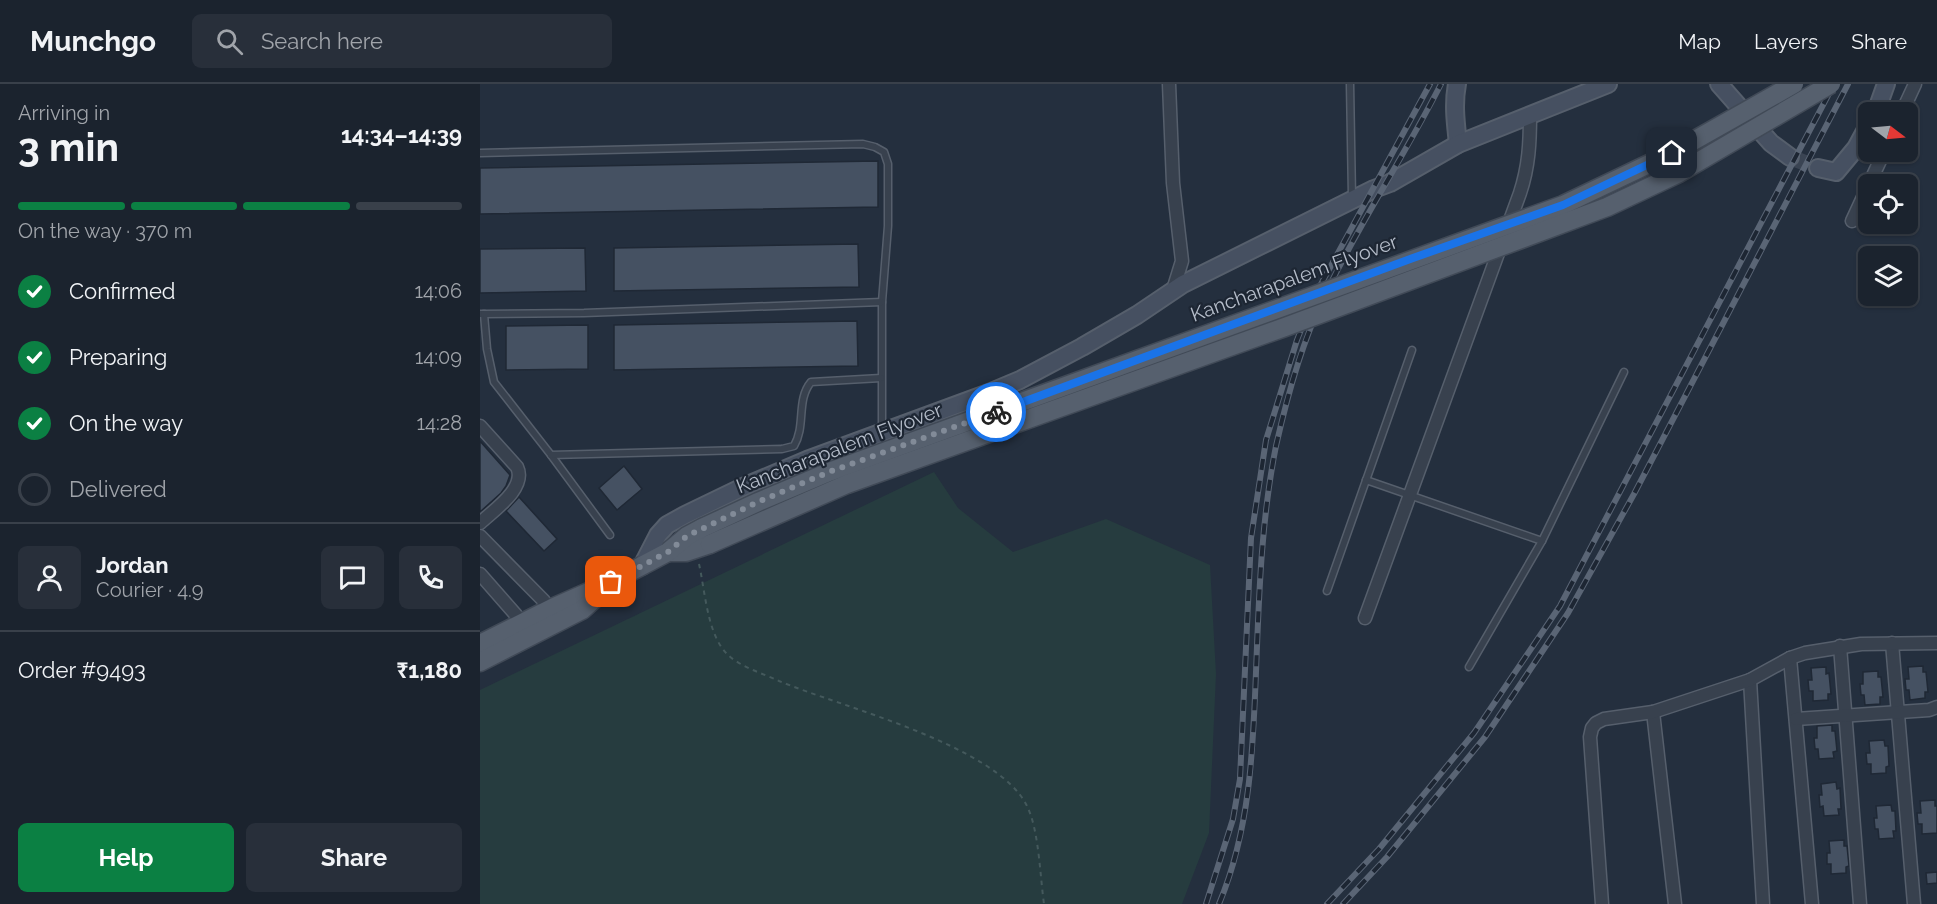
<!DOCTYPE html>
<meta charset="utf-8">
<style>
:root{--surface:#1b232e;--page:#282f3a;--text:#f1f3f6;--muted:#a0a4aa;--line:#39404a;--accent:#0b8043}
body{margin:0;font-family:Raleway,sans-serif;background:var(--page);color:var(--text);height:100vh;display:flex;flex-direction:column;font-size:22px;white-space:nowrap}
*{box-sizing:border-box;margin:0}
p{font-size:20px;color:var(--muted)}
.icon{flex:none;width:33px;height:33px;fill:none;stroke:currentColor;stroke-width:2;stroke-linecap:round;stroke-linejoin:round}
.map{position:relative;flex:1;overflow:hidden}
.details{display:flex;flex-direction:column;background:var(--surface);width:480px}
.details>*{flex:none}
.needle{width:39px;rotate:106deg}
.tools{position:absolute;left:1378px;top:18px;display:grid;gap:12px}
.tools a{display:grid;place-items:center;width:60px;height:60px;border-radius:9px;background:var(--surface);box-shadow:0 2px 4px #0004,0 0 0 2px var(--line);font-size:30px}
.pin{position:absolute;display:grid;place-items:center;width:51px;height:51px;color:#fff;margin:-26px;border-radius:12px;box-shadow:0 3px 9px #0006}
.courier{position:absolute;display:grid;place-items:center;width:60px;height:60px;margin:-30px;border:4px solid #1a73e8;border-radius:50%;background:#fff;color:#222;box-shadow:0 2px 8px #0007}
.head em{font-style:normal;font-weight:700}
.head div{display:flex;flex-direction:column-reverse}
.head{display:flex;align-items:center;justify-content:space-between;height:102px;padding:0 18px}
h1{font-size:39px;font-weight:700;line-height:45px}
.bar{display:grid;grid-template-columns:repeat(4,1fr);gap:9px 6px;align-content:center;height:72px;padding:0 18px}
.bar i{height:8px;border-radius:4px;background:var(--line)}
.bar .current{background:var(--accent)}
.bar p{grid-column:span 4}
.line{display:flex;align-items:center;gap:15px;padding:0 18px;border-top:2px solid var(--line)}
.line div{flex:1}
.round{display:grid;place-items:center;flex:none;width:63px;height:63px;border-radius:9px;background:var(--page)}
ol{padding:0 18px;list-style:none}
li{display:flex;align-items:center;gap:18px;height:66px}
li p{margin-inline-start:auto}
li .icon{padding:6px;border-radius:50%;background:var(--accent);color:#fff;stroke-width:4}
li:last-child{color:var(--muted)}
li i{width:33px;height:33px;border:3px solid var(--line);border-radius:50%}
.cta{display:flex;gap:12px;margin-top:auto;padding:12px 18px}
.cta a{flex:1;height:69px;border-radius:9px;background:var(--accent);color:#fff;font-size:24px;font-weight:700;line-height:69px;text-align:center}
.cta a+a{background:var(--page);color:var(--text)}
header{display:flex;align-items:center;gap:36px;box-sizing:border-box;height:84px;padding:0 30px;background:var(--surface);border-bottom:2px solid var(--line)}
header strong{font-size:28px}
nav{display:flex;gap:33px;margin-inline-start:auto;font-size:21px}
.search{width:420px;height:54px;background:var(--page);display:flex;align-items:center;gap:15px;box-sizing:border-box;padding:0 21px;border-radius:9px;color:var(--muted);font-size:22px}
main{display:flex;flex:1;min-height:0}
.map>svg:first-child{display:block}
.green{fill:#263c3f}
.building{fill:#455162;stroke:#1f2835;stroke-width:1.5}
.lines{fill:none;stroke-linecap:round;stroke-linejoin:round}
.secondary-tunnel{stroke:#3a4453;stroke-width:16;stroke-dasharray:16 8;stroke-linecap:butt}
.lane-casing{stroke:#565f6c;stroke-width:9}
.street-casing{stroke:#565f6c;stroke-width:15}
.secondary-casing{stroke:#565f6c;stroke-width:20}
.primary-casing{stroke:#414a57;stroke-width:21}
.path{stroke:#44595c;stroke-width:2;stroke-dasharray:4.5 4.5;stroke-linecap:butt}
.lane{stroke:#38414e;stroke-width:6}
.street{stroke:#38414e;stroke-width:12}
.secondary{stroke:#465061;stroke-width:16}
.primary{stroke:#56606e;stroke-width:18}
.rail-casing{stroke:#5a6575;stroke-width:6}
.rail{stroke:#1d2633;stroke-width:4;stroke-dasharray:11;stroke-linecap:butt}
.primary-bridge-casing{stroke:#414a57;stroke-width:21;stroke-linecap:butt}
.primary-bridge{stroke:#56606e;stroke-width:18}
.done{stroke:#828b98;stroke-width:6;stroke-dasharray:0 10.8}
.route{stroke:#1a73e8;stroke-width:8}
.labels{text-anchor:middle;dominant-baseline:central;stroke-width:4.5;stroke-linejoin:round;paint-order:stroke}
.street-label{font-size:20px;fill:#b4bcc9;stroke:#1d2633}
</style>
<header>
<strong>Munchgo</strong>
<div class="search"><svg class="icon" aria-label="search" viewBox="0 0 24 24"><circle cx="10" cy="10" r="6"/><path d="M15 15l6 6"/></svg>Search here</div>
<nav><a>Map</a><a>Layers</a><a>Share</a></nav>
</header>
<main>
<section class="details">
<div class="head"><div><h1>3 min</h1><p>Arriving in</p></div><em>14:34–14:39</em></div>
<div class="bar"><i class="current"></i><i class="current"></i><i class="current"></i><i></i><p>On the way · 370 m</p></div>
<ol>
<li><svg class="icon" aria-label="check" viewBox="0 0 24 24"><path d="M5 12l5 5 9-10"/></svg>Confirmed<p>14:06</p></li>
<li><svg class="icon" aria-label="check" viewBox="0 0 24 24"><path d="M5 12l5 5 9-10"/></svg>Preparing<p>14:09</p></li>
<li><svg class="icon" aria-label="check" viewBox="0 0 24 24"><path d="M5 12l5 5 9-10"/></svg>On the way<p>14:28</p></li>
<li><i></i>Delivered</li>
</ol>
<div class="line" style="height:108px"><a class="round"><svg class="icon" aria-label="person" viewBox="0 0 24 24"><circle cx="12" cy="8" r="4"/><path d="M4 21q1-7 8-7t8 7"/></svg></a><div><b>Jordan</b><p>Courier · 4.9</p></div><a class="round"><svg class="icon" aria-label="chat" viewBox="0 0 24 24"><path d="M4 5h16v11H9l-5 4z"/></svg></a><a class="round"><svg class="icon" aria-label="phone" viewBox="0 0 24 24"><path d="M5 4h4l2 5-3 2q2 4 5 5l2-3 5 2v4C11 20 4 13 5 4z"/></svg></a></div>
<div class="line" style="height:78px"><div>Order #9493</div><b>₹1,180</b></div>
<div class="cta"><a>Help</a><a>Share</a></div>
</section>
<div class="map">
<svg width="1457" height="820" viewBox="0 0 1457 820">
<rect width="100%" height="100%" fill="#242f3e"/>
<!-- green -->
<polygon class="green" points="454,388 478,424 533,468 626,435 730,481 736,590 729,749 702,820 0,820 0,606"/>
<!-- building -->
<g class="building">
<polygon points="398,77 398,123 0,130 0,84"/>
<polygon points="378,160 379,203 134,207 134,164"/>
<polygon points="105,164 106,207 0,209 0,165"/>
<polygon points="377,237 378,282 134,286 134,241"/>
<polygon points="108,241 108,285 26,286 26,242"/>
<polygon points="0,357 30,391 26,402 21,409 0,428"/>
<polygon points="144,382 162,405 137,426 119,404"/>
<polygon points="39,413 77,455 64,467 26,427"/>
<polygon points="1443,582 1443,588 1446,588 1448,608 1445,608 1445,614 1430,616 1429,606 1426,606 1425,595 1429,595 1428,583"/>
<polygon points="1346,583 1346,590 1349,589 1351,610 1348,610 1348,616 1333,617 1333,607 1329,607 1328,596 1332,596 1331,584"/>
<polygon points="1398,587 1398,593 1401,593 1403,613 1400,613 1400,620 1385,621 1384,611 1381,611 1380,600 1383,600 1383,588"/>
<polygon points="1352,641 1352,647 1355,647 1357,667 1353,668 1354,674 1339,675 1338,665 1335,665 1334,654 1337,654 1337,642"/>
<polygon points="1404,656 1405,662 1408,662 1409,682 1406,683 1406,689 1391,690 1391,680 1387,680 1386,669 1390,669 1389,657"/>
<polygon points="1356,698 1357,705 1360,704 1361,725 1358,725 1359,731 1344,732 1343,722 1340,723 1339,711 1342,711 1341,700"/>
<polygon points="1455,716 1455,722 1457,722 1457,749 1442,750 1442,740 1438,740 1437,729 1441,729 1440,717"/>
<polygon points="1411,721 1412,727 1415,727 1416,747 1413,747 1414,754 1399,755 1398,745 1395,745 1394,734 1397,734 1396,722"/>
<polygon points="1364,756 1364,762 1367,762 1369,782 1366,783 1366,789 1351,790 1351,780 1347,780 1347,769 1350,769 1349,757"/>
<polygon points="1457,788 1457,799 1447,800 1446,789"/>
</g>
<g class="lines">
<!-- secondary-tunnel -->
<polyline class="secondary-tunnel" points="1310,73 1338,84"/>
<defs>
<g id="lane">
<polyline points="870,0 872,113"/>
<polyline points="0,69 383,60 395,63 404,68 408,80 408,142 402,218 402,345"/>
<polyline points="1,230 4,230 7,265 14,298 71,371 130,451"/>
<polyline points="4,230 104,229 402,218"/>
<path d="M71,371l231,-6 12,-3c12,-20 2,-46 17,-64l70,-4"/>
<polyline points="886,396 1062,457"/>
<polyline points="847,507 932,266"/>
<polyline points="989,583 1062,457 1144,288"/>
</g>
<g id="street">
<polyline points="689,0 693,99 702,177 693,206"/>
<polyline points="1422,28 1435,0"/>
<polyline points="1372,137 1404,68"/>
<path d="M0,342l37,41c10,21 -23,43 -37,56"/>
<polyline points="0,452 64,517"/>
<polyline points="0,490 36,531"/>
<path d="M885,534l155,-425c9,-27 10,-51 10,-79"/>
<polyline points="1412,559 1434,820"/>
<polyline points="1360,562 1380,820"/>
<polyline points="1310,574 1332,820"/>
<polyline points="1270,596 1283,820"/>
<polyline points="1173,628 1195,820"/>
<polyline points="1316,635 1449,626 1457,623"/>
<polyline points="1122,820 1110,653 1112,644 1116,639 1124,635 1173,628 1270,596 1310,574 1325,569 1381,560 1457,559"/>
</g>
<g id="secondary">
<path d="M977,0c-4,21 -1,40 1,60"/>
<polyline points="1239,0 1291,59 1310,73"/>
<polyline points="1396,28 1406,0"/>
<polyline points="1338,84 1356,88 1376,64 1389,40"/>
<polyline points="162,482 178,451 187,441 205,431 263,403 327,376 509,309 540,296 602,263 657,231 703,200 894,105 910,99 978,60 1128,0"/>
</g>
<g id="primary">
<polyline points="188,468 206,468 230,460"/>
<polyline points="0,560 72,524 131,498 188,468 207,452 222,444"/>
<polyline points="0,578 102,526 122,508"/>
</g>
</defs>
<!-- lane casing -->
<use href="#lane" class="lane-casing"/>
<!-- street casing -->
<use href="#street" class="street-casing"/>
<!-- secondary casing -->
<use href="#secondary" class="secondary-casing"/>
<!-- primary casing -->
<use href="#primary" class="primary-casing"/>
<!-- path -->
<path class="path" d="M219,480c6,26 8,70 28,90 13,13 35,19 52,27 62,26 218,64 248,125 12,24 13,70 17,98"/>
<!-- lane -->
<use href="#lane" class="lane"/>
<!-- street -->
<use href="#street" class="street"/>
<!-- secondary -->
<use href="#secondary" class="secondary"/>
<!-- primary -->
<use href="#primary" class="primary"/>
<defs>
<g id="rail">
<polyline points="726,820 753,735 760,695 771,454 786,356 817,256 834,213 950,0"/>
<path d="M739,820c31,-74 34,-153 37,-232 3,-76 5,-151 20,-226 11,-49 25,-101 47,-147 35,-74 81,-142 118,-215"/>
<polyline points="847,820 899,765 994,649 1080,522 1354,0"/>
<polyline points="863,820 907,773 1005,653 1088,529 1154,410 1368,0"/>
</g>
</defs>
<!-- rail casing -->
<use href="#rail" class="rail-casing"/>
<!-- rail -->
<use href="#rail" class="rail"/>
<defs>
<g id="primary-bridge">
<polyline points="222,444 278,418 349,388 1083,121 1192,69 1314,0"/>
<polyline points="230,460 367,400 805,243 1127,123 1199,89 1351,0"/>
</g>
</defs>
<!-- primary-bridge casing -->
<use href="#primary-bridge" class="primary-bridge-casing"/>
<!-- primary-bridge -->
<use href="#primary-bridge" class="primary-bridge"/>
</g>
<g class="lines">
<!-- done -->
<polyline class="done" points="131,498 188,468 207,452 278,418 349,388 516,328"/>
<!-- route -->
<polyline class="route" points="516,328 933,174 1083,121 1192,69"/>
</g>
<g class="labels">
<!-- street labels -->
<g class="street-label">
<text transform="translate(814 194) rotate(-20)">Kancharapalem Flyover</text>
<text transform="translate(359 364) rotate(-21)">Kancharapalem Flyover</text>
</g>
</g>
</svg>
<div class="tools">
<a><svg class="needle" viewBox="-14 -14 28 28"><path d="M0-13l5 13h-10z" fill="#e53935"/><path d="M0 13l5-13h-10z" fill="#a0a4aa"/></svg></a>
<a><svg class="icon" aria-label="locate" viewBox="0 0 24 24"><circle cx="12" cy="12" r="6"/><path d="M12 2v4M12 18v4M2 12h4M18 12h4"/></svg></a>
<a><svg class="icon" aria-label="layers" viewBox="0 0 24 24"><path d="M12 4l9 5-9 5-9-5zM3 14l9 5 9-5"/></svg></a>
</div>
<div class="pin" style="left:131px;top:498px;background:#ea580c"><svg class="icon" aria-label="bag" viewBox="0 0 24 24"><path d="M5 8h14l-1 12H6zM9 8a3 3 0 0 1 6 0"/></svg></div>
<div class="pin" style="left:1192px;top:69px;background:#1f2937"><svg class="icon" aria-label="home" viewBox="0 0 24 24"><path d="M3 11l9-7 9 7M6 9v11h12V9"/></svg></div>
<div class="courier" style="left:516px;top:328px"><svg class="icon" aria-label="bike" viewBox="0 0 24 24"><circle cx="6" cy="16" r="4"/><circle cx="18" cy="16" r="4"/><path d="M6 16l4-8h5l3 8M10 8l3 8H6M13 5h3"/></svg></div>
</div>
</main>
